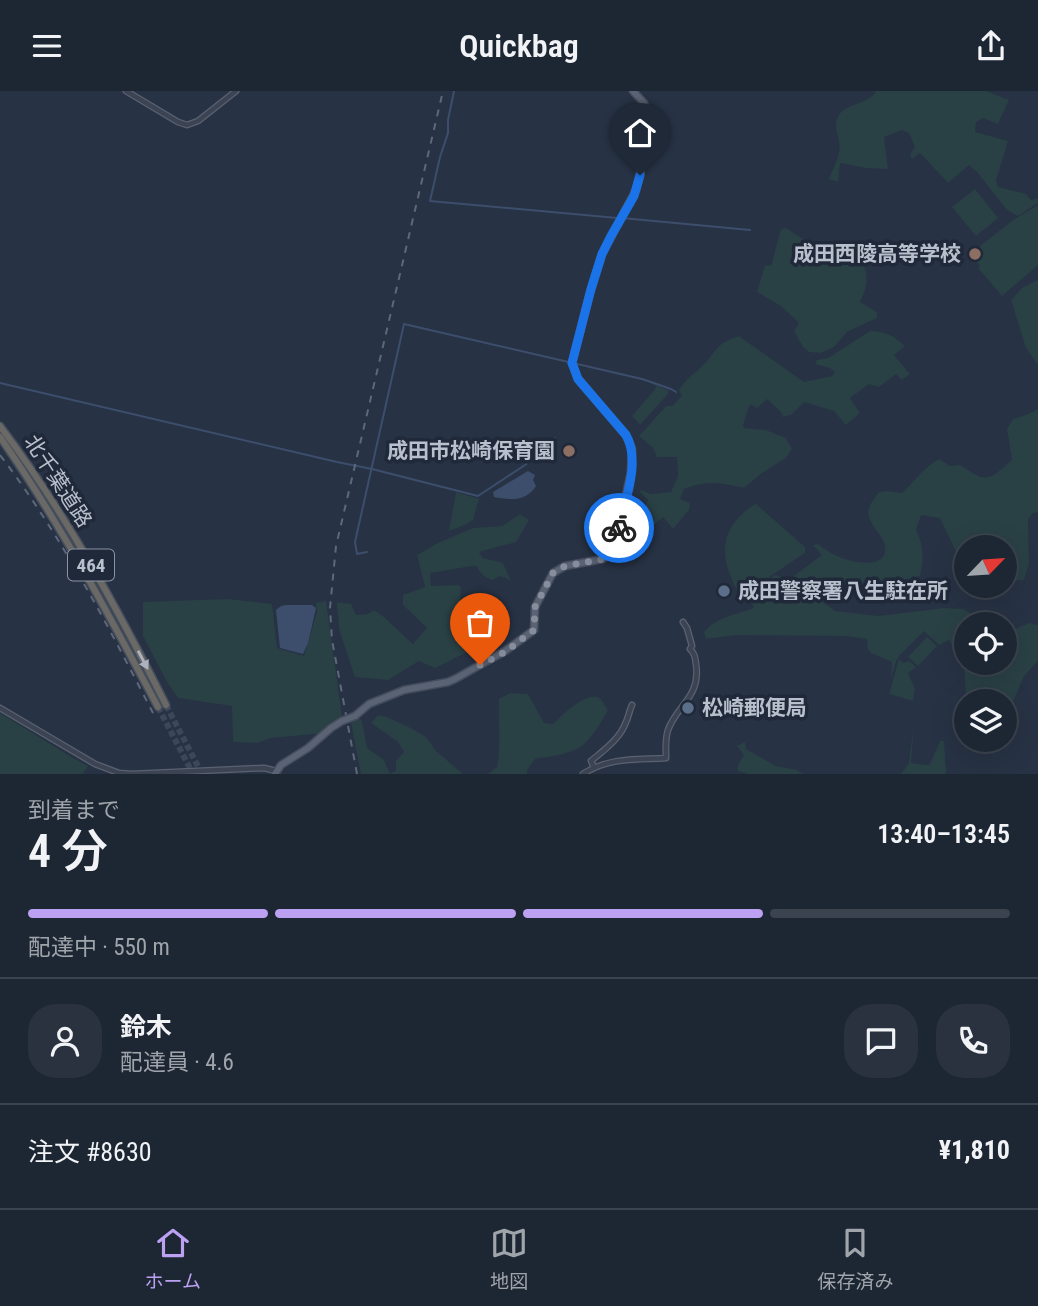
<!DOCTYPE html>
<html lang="ja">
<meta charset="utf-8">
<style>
:root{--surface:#1d2633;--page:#2a323f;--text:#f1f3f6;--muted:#a0a5ac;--line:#3b434e;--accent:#bca0f2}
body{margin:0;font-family:"Roboto Condensed","Noto Sans JP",sans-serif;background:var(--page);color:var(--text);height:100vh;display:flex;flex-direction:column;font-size:26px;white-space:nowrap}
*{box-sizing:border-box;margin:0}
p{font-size:23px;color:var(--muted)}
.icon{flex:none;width:38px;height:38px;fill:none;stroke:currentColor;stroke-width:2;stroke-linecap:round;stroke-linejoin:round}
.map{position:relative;height:683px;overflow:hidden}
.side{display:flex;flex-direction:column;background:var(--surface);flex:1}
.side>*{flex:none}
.needle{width:46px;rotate:65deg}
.tools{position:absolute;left:954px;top:444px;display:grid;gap:14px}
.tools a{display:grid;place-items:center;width:63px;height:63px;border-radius:50%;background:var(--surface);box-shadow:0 7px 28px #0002,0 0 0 2px var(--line);font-size:35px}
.pin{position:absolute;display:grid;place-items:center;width:60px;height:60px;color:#fff;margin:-72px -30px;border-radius:50% 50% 50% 0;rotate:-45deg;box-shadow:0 0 7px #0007}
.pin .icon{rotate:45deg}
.courier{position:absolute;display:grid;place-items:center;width:70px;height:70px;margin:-35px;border:5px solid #1a73e8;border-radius:50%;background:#fff;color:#222;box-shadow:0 2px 9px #0007}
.head em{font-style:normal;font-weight:600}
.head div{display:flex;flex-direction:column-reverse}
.head{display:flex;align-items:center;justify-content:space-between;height:119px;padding:0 28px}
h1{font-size:46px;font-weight:600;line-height:52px}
.bar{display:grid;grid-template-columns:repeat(4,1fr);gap:10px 7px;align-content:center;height:84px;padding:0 28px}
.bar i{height:9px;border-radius:5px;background:var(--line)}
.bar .active{background:var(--accent)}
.bar p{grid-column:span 4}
.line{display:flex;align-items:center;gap:18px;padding:0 28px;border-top:2px solid var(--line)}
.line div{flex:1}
.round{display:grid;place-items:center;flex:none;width:74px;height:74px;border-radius:28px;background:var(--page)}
header{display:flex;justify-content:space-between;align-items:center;height:91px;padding:0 28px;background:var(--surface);font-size:32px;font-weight:600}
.tab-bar{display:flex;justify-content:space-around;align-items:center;height:98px;border-top:2px solid var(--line);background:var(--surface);font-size:19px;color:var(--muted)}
.tab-bar a{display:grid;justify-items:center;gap:4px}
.tab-bar .active{color:var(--accent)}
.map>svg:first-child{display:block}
.green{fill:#294045}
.water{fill:#3d4e6d}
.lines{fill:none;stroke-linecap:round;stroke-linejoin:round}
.stream{stroke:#3d4e6d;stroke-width:2}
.trunk-tunnel{stroke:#3d4759;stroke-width:6;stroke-dasharray:6 3;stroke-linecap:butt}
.tertiary-casing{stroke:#5a6271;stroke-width:7}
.primary-casing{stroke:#454d5d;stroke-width:9}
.trunk-casing{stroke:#464f5e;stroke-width:9}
.tertiary{stroke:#3c4454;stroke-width:4.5}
.primary{stroke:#5a6374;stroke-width:6}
.trunk{stroke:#6a6966;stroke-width:6}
.rail{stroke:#5e687b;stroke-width:2;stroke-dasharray:7 7;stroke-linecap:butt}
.primary-bridge-casing{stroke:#454d5d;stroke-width:9;stroke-linecap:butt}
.primary-bridge{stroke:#5a6374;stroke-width:6}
.oneway{fill:#adb3be}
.done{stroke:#868e9d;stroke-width:7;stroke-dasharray:0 12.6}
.route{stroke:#1a73e8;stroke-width:9}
.education-dot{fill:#8d6e63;stroke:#202939;stroke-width:2.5}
.service-dot{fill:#5c6f8a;stroke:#202939;stroke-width:2.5}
.labels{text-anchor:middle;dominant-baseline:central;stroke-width:7;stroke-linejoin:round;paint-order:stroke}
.shield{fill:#202939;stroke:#8b93a1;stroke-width:2}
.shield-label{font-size:19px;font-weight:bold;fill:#b9c0cd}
.poi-label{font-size:21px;font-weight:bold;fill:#b9c0cd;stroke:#202939;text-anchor:end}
.street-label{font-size:21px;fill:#b9c0cd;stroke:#202939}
</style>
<header><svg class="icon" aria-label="menu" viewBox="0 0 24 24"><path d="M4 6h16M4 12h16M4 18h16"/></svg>Quickbag<svg class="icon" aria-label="share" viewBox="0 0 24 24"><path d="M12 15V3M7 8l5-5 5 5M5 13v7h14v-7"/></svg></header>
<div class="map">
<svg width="1038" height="683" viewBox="0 0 1038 683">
<rect width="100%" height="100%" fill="#273244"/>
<!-- green -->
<g class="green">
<path d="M876,0h110l23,9 -11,24 -15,-6 -7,4 -1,10 33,9 -12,40 2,6 28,7 5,6 7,-2v5l-20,13 -11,-6 -30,-38 -8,-7 -21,18 -28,-30 -8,6 -2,-4 5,-8 -6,-14 -7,-3 -18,7 4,32 -22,-1 -26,-5 -2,19 -9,-3c3,-8 8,-17 10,-26 3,-14 -8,-25 0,-38 8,-13 28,-9 37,-24z"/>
<polygon points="975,98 998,127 976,145 952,116"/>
<polygon points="1038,114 1038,174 1002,205 978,177 980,175 970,163 1013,129"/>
<path d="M786,137l28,18 26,3 14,-6c11,23 19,34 6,59l17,10v6l-30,14 -13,15 -13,6 -12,-1 -6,-5 -9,-16 5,-8 -18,-17 -24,-14 8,-27 6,1 10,-37z"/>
<polygon points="1038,189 1038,274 1026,257 1011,209 1022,197"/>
<path d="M870,240c15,0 24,5 35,15l-11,9 16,19 -8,6 -6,-6 -17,13 -10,-3 -19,14 10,15 -14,12 -12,-14 -30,-9 -13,13 -8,2 -2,-5 -14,-13 -10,9 -7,-4 -7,21 1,3 22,2 20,8 6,11 -6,9 -24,15 -18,15c-23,-5 -37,-8 -60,1l-4,10 10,4 -1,7 -16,19 -10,-12 -21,19 -19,-2 6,-25 11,6 8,-15 -8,-8 1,-2 10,4 20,-2 7,-16 -1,-19h-20l-4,-9 -14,-12 27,-30h6l10,-10 -3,-6c7,-11 11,-13 20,-21 18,-15 12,-24 40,-33l65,46 28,-6 3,-4 -5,-4 -15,-4 2,-4 11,-2z"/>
<polygon points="655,294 668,299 668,303 640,334 632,325 656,297"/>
<path d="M1038,318v103l-5,1 -5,6 1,45 -5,16h-19l-1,-32h-38v11l-9,-5 -17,-36 -19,-3 -5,15c8,16 8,29 4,46 -41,12 -87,4 -129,2l31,-23 -9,-10 5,-1c6,4 12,9 19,12 10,5 47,14 48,-5 2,-13 -13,-22 -16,-34 -3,-10 5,-18 10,-25l8,-1 15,2c12,-11 23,-27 37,-34l11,7 10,-1c6,3 10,7 16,10 14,8 25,-6 36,-15l-5,-31 6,-10 16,-5z"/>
<polygon points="456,401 479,408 473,429 465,434 449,440"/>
<path d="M756,413l49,43v6l-51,34 -15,7c-14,-26 -23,-53 0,-77 5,-5 10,-10 17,-13z"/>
<path d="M520,423l9,6 -13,22 -37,10 4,6 20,5 8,18 -11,-5 -8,4c-8,-3 -12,-6 -15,-14h-5l-42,7 1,13 27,-1 3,2 -2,30 12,33 -36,18 -16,-7 -31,19 -33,-3 -16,-48 -2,-27 14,2 5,11 12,-1 6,-4 10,7 29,27 14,-16 -24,-23v-10l22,-8 -8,-32 23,-13 33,-14 29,-2z"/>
<path d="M775,484c12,2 17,11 24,19l9,-3 27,20 43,5 66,-8 20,1 12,8 17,8h-27v38h38l1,-33 4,2 20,-9 9,2v36l-14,15 -15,35 -4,2 -1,-11h-35l-3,-8 -2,-26 -15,-28 -10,5 -15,-14 -24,24 -4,6 -5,18 1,-17 -21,-9 -3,-3 -1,-11 -21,-3 -110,-1 -30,4 -2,-7c11,-14 33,-18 50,-24l-6,-17z"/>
<polygon points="228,508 272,513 277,557 304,565 317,521 316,512 326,510 342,625 324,642 271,647 257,652 233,651 232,615 178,607 167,591 143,545 143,511"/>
<polygon points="927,546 937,555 918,575 908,566"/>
<polygon points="899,568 903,572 909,570 916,576 908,582 915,598 913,610 889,603"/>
<path d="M510,602l18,1 16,29 9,1c9,-9 30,-30 44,-27 5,1 8,9 11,13 -23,41 -28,42 -73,49l-8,11v4h-39l9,-7c4,-22 1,-45 2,-68z"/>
<polygon points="0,622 73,667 88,675 83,683 0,683"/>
<polygon points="378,624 387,626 411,637 426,646 436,660 463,683 361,683 351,632 359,627 362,630 367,657 384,669 390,683 396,680 396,670 404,661 398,651 371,632"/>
<polygon points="914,632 911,672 926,674 930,673 940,650 944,650 946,683 901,683 909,672"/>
<polygon points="745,651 746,658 776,675 797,679 803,683 748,683 738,680 738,674 744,664 737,655"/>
</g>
<!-- water -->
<g class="water">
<path d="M528,380l7,4 -2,5 3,6c-10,16 -25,14 -42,11l-1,-5z"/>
<polygon points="286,514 312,514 316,517 308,552 303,563 280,557 276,519 281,515"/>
</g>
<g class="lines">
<!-- stream -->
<g class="stream">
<polyline points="454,0 448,29 448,42 440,66 430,110 617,127"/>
<polyline points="622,127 750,139"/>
<polyline points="0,292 337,371 372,378 478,405 525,374 555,347"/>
<polyline points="367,461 357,463 355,451 404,233 642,288 671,298 676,301"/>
</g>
<!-- trunk-tunnel -->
<g class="trunk-tunnel">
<polyline points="166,614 202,683"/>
<polyline points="158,616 193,683"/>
</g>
<defs>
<g id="tertiary">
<polyline points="126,0 178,31 187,34 198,30 236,0"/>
<polyline points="0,617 95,673 119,682 131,683"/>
<path d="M594,676l-3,-6c13,-11 29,-22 35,-39 3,-6 3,-11 6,-17"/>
<polyline points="132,683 264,677 276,680"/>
<path d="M583,683c26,-17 53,-14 83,-16 0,-9 -1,-19 2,-28 9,-25 33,-33 28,-66 -1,-7 -1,-10 -6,-15l2,-3 -5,-18 -4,-6"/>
</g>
<g id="primary">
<polyline points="355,625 369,613 404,599 448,591 455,588 505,560 534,539 535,516 553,482 565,475 603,468 613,460 631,382 632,358 626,344 578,288 572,272 590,202 602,163 636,99 640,84 646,21 644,12 633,0"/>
<polyline points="275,683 281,674 308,657 331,637 342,630"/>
</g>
<g id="trunk">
<path d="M0,335c65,86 117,182 166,279"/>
<path d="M0,346c60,86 109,178 158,270"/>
</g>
</defs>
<!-- tertiary casing -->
<use href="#tertiary" class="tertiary-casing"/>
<!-- primary casing -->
<use href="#primary" class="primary-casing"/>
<!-- trunk casing -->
<use href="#trunk" class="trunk-casing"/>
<!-- tertiary -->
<use href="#tertiary" class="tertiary"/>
<!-- primary -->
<use href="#primary" class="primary"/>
<!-- trunk -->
<use href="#trunk" class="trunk"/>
<!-- rail -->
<g class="rail">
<path d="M0,364c61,80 107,169 153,258"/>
<polyline points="357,683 332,549 330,517 336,455 443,0"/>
</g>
<defs>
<polyline id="primary-bridge" points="342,630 355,625"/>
</defs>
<!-- primary-bridge casing -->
<use href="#primary-bridge" class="primary-bridge-casing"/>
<!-- primary-bridge -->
<use href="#primary-bridge" class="primary-bridge"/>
</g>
<!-- one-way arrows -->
<defs><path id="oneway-solid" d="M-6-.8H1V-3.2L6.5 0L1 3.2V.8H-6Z" transform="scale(1.75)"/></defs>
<use class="oneway" href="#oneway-solid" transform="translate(143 569) rotate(62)"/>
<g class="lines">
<!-- done -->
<path class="done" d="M480,574l25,-13 29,-22 1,-23 18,-34 12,-7 38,-7c13,-7 13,-18 16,-31"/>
<!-- route -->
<path class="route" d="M619,437c6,-28 22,-67 7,-93l-48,-56 -6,-16 19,-74 11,-35 9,-18 23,-40 6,-21"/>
</g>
<!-- markers -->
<g class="education-dot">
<circle cx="975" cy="163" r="7"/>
<circle cx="569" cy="360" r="7"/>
</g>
<g class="service-dot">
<circle cx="724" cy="500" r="7"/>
<circle cx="688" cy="617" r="7"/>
</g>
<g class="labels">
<!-- shield labels -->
<rect class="shield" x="68" y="458.5" width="46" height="31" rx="5"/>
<g class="shield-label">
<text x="91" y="474">464</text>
</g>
<!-- poi labels -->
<g class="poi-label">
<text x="961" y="163">成田西陵高等学校</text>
<text x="555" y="360">成田市松崎保育園</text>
<text x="738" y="500" text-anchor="start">成田警察署八生駐在所</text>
<text x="702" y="617" text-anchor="start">松崎郵便局</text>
</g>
<!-- street labels -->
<g class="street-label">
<text transform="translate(58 390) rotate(57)">北千葉道路</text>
</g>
</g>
</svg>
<div class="tools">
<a><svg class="needle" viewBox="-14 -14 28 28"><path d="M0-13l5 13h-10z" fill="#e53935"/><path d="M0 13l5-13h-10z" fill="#a0a5ac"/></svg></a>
<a><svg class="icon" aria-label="locate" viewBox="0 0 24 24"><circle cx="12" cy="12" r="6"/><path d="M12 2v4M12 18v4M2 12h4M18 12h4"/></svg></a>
<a><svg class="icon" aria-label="layers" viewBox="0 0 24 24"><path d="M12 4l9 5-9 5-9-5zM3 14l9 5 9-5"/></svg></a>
</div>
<div class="pin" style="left:480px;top:574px;background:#ea580c"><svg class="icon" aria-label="bag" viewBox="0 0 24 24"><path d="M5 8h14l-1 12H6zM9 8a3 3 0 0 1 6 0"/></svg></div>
<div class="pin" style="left:640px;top:84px;background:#1f2937"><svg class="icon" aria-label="home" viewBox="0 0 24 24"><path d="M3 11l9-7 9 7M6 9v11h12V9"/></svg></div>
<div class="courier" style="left:619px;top:437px"><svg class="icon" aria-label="bike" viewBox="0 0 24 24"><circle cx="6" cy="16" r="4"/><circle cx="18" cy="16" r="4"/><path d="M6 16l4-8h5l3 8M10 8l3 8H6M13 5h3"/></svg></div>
</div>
<section class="side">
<div class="head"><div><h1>4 分</h1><p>到着まで</p></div><em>13:40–13:45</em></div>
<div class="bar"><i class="active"></i><i class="active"></i><i class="active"></i><i></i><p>配達中 · 550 m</p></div>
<div class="line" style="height:126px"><a class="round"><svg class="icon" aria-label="person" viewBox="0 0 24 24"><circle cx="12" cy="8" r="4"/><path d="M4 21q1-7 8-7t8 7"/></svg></a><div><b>鈴木</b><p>配達員 · 4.6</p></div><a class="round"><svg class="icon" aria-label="chat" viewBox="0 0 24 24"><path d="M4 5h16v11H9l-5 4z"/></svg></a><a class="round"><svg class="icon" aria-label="phone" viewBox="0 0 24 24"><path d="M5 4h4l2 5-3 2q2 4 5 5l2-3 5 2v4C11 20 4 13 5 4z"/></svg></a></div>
<div class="line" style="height:91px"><div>注文 #8630</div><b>¥1,810</b></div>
</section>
<nav class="tab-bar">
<a class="active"><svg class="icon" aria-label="home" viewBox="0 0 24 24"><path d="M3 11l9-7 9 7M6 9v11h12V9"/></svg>ホーム</a>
<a><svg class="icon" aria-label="map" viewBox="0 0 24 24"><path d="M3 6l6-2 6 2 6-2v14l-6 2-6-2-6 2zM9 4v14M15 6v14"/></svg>地図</a>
<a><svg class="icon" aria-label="saved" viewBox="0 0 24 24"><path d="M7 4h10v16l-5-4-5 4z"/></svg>保存済み</a>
</nav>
